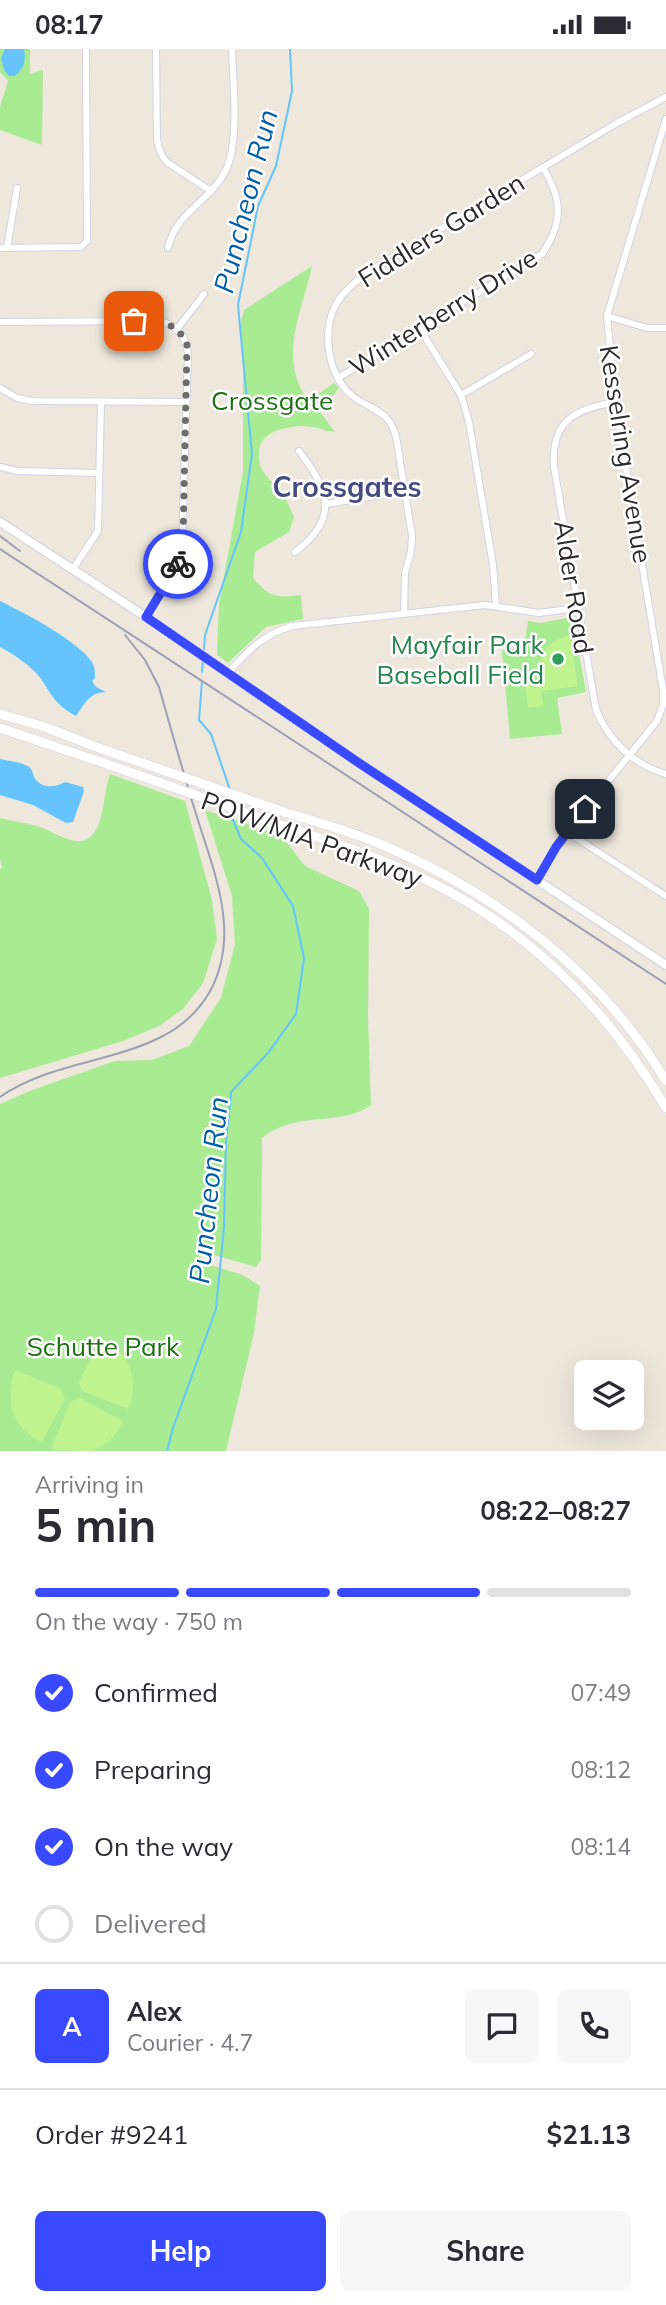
<!DOCTYPE html>
<meta charset="utf-8">
<style>
:root{--surface:#fff;--page:#f7f7f7;--text:#2b2b33;--muted:#7c7c81;--line:#e1e1e2;--accent:#3849ff}
body{margin:0;font-family:Mulish,sans-serif;background:var(--page);color:var(--text);height:100vh;display:flex;flex-direction:column;font-size:26px;white-space:nowrap}
*{box-sizing:border-box;margin:0}
p{font-size:23px;color:var(--muted)}
.icon{flex:none;width:38px;height:38px;fill:none;stroke:currentColor;stroke-width:2;stroke-linecap:round;stroke-linejoin:round}
.map{position:relative;height:1402px;overflow:hidden}
.panel{display:flex;flex-direction:column;background:var(--surface);flex:1}
.panel>*{flex:none}
.controls{position:absolute;left:574px;top:1311px;display:grid;gap:14px}
.controls a{display:grid;place-items:center;width:70px;height:70px;border-radius:10px;background:var(--surface);box-shadow:0 7px 28px #0002;font-size:35px}
.pin{position:absolute;display:grid;place-items:center;width:60px;height:60px;color:#fff;margin:-30px;border-radius:14px;box-shadow:0 4px 10px #0006}
.courier{position:absolute;display:grid;place-items:center;width:70px;height:70px;margin:-35px;border:5px solid #3849ff;border-radius:50%;background:#fff;color:#222;box-shadow:0 2px 9px #0007}
.overview em{font-style:normal;font-weight:700}
.overview div{display:flex;flex-direction:column-reverse}
.overview{display:flex;align-items:center;justify-content:space-between;height:119px;padding:0 35px}
h1{font-size:46px;font-weight:700;line-height:52px}
.bar{display:grid;grid-template-columns:repeat(4,1fr);gap:10px 7px;align-content:center;height:84px;padding:0 35px}
.bar i{height:9px;border-radius:5px;background:var(--line)}
.bar .on{background:var(--accent)}
.bar p{grid-column:span 4}
.line{display:flex;align-items:center;gap:18px;padding:0 35px;border-top:2px solid var(--line)}
.line div{flex:1}
.round{display:grid;place-items:center;flex:none;width:74px;height:74px;border-radius:10px;background:var(--page)}
ol{padding:0 35px;list-style:none}
li{display:flex;align-items:center;gap:21px;height:77px}
li p{margin-inline-start:auto}
li .icon{padding:7px;border-radius:50%;background:var(--accent);color:#fff;stroke-width:4}
li:last-child{color:var(--muted)}
li i{width:38px;height:38px;border:4px solid var(--line);border-radius:50%}
.button{display:flex;gap:14px;margin-top:auto;padding:14px 35px}
.button a{flex:1;height:80px;border-radius:10px;background:var(--accent);color:#fff;font-size:28px;font-weight:700;line-height:80px;text-align:center}
.button a+a{background:var(--page);color:var(--text)}
.status{display:flex;justify-content:space-between;align-items:center;height:49px;padding:0 35px;background:var(--surface);direction:ltr}
.status svg{height:19px;fill:currentColor}
.map>svg:first-child{display:block}
.green{fill:#a8eb92}
.pitch{fill:#bef38d}
.water{fill:#64c4fb}
.lines{fill:none;stroke-linecap:round;stroke-linejoin:round}
.stream{stroke:#64c4fb;stroke-width:2}
.minor-casing{stroke:#d1d3e5;stroke-width:8}
.tertiary-casing{stroke:#d1d3e5;stroke-width:10}
.secondary-casing{stroke:#d1d3e5;stroke-width:10}
.minor{stroke:#fff;stroke-width:6}
.tertiary{stroke:#fff;stroke-width:8}
.secondary{stroke:#fff;stroke-width:9}
.rail{stroke:#9e9fb7;stroke-width:2}
.secondary-bridge-casing{stroke:#d1d3e5;stroke-width:10;stroke-linecap:butt}
.secondary-bridge{stroke:#fff;stroke-width:9}
.done{stroke:#6f6d69;stroke-width:7;stroke-dasharray:0 12.6}
.route{stroke:#3849ff;stroke-width:9}
.leisure-dot{fill:#2e9e5b;stroke:#fff;stroke-width:2.5}
.labels{text-anchor:middle;dominant-baseline:central;stroke-width:5;stroke-linejoin:round;paint-order:stroke}
.street-label{font-size:26px;fill:#2b2b2b;stroke:#fff}
.park-label{font-size:26px;fill:#1d7113;stroke:#fff}
.leisure-label{font-size:26px;fill:#27864d;stroke:#fff;text-anchor:end}
.water-label{font-size:28px;font-style:italic;fill:#005faa;stroke:#fff}
.neighbourhood-label{font-size:28px;font-weight:bold;fill:#464b81;stroke:#fff}
</style>
<div class="status"><b>08:17</b><svg viewBox="0 0 49 12"><path d="M0 12V9h3v3zM5 12V6h3v6zM10 12V3h3v9zM15 12V0h3v12zM26 1h20v11H26zM47 4h2v5h-2z"/></svg></div>
<div class="map">
<svg width="666" height="1402" viewBox="0 0 666 1402">
<rect width="100%" height="100%" fill="#eee8dc"/>
<!-- green -->
<g class="green">
<polygon points="0,0 30,0 30,25 43,21 42,96 0,81 0,58 8,32 0,23"/>
<path d="M312,217c-10,48 -35,89 -4,135l26,-18 5,5 -19,24 15,20c-8,0 -14,-4 -22,-5 -18,-3 -54,2 -54,25 -1,13 3,20 12,29l7,1 16,35 -5,15 -34,20 -2,26c17,20 24,20 48,17l2,24 -37,8 -38,36 -11,-8 2,-51 24,-132v-110l-3,-36 4,-16z"/>
<polygon points="567,569 573,572 586,643 557,649 562,685 510,690 502,601 524,599 528,572 540,574"/>
<path d="M110,725l75,27 27,99 5,39 -14,44 -20,26 -24,17 -36,15 -123,37v-209l2,-1 -2,-10v-40c14,4 30,5 43,10 15,6 37,23 51,5 10,-12 10,-43 16,-59z"/>
<path d="M205,761l76,25 24,31 54,25 10,18 -1,108 3,88c-29,22 -75,5 -109,33l-1,122 -5,7 -56,-16 1,11 42,13 17,11 -6,47 -28,118h-226v-347l32,-14 83,-29 37,-1 37,-14 32,-48 14,-54 -3,-48z"/>
</g>
<!-- pitch -->
<g class="pitch">
<path d="M570,586l8,51 -36,5 -1,-7 2,22 -15,2 -3,-25 16,-1c-2,-25 2,-41 29,-47z"/>
<path d="M101,1289c28,14 40,42 27,71l-46,-18 -3,-9z"/>
<path d="M15,1321l46,19 4,9 -23,44c-30,-13 -38,-42 -27,-72z"/>
<path d="M80,1349l43,23c-7,16 -16,24 -32,30l-34,-1 -5,-3 18,-45z"/>
</g>
<!-- water -->
<g class="water">
<path d="M5,0h19c2,13 0,19 -9,27h-6l-5,-6 -3,-12z"/>
<path d="M0,552c23,11 78,40 92,61 3,5 3,10 3,16l-3,3 4,6 10,5c-17,0 -21,12 -30,24 -20,-11 -23,-19 -35,-37 -7,-11 -29,-26 -41,-32z"/>
<path d="M0,710c8,2 22,3 29,8 4,3 3,5 5,10 7,12 21,11 31,5l18,5 1,4 -11,31 -7,1 -33,-18 -33,-10z"/>
</g>
<g class="lines">
<!-- stream -->
<g class="stream">
<polyline points="204,600 205,586 241,483 252,405 238,256 258,157 276,117 292,42 290,0"/>
<polyline points="202,623 203,611"/>
<polyline points="202,632 199,671 211,685 229,738"/>
<polyline points="167,1402 173,1379 216,1260 224,1178 226,1093 231,1043 268,1004 296,965 304,909 293,857 262,809 241,790 233,771 232,761"/>
</g>
<defs>
<g id="minor">
<path d="M156,0l1,91c2,9 4,17 11,23l43,28"/>
<polyline points="0,199 81,198 87,192 86,0"/>
<polyline points="7,199 17,139"/>
<path d="M168,199c8,-36 41,-46 57,-76 15,-28 8,-91 7,-123"/>
<polyline points="607,267 647,279 666,279"/>
<path d="M0,273l159,-1c17,3 27,15 29,32l-6,196 -6,18 -30,50"/>
<polyline points="177,280 204,245"/>
<polyline points="420,280 461,346 469,373 493,516 496,557"/>
<path d="M338,329l204,-124c21,-31 21,-54 1,-86"/>
<polyline points="0,339 17,349 32,352 186,353"/>
<polyline points="461,346 531,305"/>
<path d="M615,353c-41,8 -64,18 -61,65l42,243c13,31 38,55 70,64"/>
<polyline points="0,418 17,422 99,424"/>
<polyline points="326,455 405,442"/>
<path d="M295,503c44,-33 35,-61 4,-101"/>
<polyline points="73,520 98,482 101,353"/>
<path d="M404,565l1,-41 6,-21 1,-16 -16,-100c-2,-5 -4,-11 -7,-15 -9,-13 -28,-16 -40,-28 -21,-21 -27,-60 -14,-87 7,-13 18,-22 30,-32l252,-151 49,-26"/>
<path d="M228,624c19,-22 36,-39 64,-47l193,-21 54,8 38,-5"/>
<polyline points="567,783 666,847"/>
<polyline points="537,831 567,783 657,672 663,656 663,641 615,353 607,267 666,70"/>
</g>
<polyline id="tertiary" points="0,473 146,568 359,714 666,916"/>
<g id="secondary">
<polyline points="0,665 42,677 99,699"/>
<polyline points="0,679 101,713"/>
<path d="M284,763c30,9 62,18 91,30 119,49 224,128 291,239"/>
<path d="M287,778c55,18 111,37 163,65 91,50 164,127 216,216"/>
</g>
</defs>
<!-- minor casing -->
<use href="#minor" class="minor-casing"/>
<!-- tertiary casing -->
<use href="#tertiary" class="tertiary-casing"/>
<!-- secondary casing -->
<use href="#secondary" class="secondary-casing"/>
<!-- minor -->
<use href="#minor" class="minor"/>
<!-- tertiary -->
<use href="#tertiary" class="tertiary"/>
<!-- secondary -->
<use href="#secondary" class="secondary"/>
<!-- rail -->
<g class="rail">
<polyline points="0,487 20,502"/>
<polyline points="0,500 666,935"/>
<path d="M0,1048c47,-33 108,-34 159,-59 21,-10 38,-25 50,-45 33,-58 5,-121 -13,-179 -13,-42 -25,-85 -37,-127l-14,-27 -20,-25"/>
</g>
<defs>
<g id="secondary-bridge">
<polyline points="99,699 284,763"/>
<polyline points="101,713 287,778"/>
</g>
</defs>
<!-- secondary-bridge casing -->
<use href="#secondary-bridge" class="secondary-bridge-casing"/>
<!-- secondary-bridge -->
<use href="#secondary-bridge" class="secondary-bridge"/>
</g>
<g class="lines">
<!-- done -->
<path class="done" d="M134,272c23,0 43,-1 53,24l-4,195 -5,24"/>
<!-- route -->
<polyline class="route" points="178,515 146,568 359,714 537,831 556,798 585,760"/>
</g>
<!-- markers -->
<circle class="leisure-dot" cx="558" cy="610" r="7"/>
<g class="labels">
<!-- street labels -->
<g class="street-label">
<text transform="translate(441 181) rotate(-32)">Fiddlers Garden</text>
<text transform="translate(443 263) rotate(-32)">Winterberry Drive</text>
<text transform="translate(626 405) rotate(81)">Kesselring Avenue</text>
<text transform="translate(574 538) rotate(81)">Alder Road</text>
<text transform="translate(312 790) rotate(20)">POW/MIA Parkway</text>
</g>
<!-- park labels -->
<g class="park-label">
<text x="272" y="351">Crossgate</text>
<text x="103" y="1297">Schutte Park</text>
</g>
<!-- leisure labels -->
<g class="leisure-label">
<text x="544" y="595">Mayfair Park<tspan x="544" dy="30">Baseball Field</tspan></text>
</g>
<!-- water labels -->
<g class="water-label">
<text transform="translate(245 152) rotate(-76)">Puncheon Run</text>
<text transform="translate(208 1141) rotate(-84)">Puncheon Run</text>
</g>
<!-- neighbourhood labels -->
<g class="neighbourhood-label">
<text x="347" y="437">Crossgates</text>
</g>
</g>
</svg>
<div class="controls">
<a><svg class="icon" aria-label="layers" viewBox="0 0 24 24"><path d="M12 4l9 5-9 5-9-5zM3 14l9 5 9-5"/></svg></a>
</div>
<div class="pin" style="left:134px;top:272px;background:#ea580c"><svg class="icon" aria-label="bag" viewBox="0 0 24 24"><path d="M5 8h14l-1 12H6zM9 8a3 3 0 0 1 6 0"/></svg></div>
<div class="pin" style="left:585px;top:760px;background:#1f2937"><svg class="icon" aria-label="home" viewBox="0 0 24 24"><path d="M3 11l9-7 9 7M6 9v11h12V9"/></svg></div>
<div class="courier" style="left:178px;top:515px"><svg class="icon" aria-label="bike" viewBox="0 0 24 24"><circle cx="6" cy="16" r="4"/><circle cx="18" cy="16" r="4"/><path d="M6 16l4-8h5l3 8M10 8l3 8H6M13 5h3"/></svg></div>
</div>
<section class="panel">
<div class="overview"><div><h1>5 min</h1><p>Arriving in</p></div><em>08:22–08:27</em></div>
<div class="bar"><i class="on"></i><i class="on"></i><i class="on"></i><i></i><p>On the way · 750 m</p></div>
<ol>
<li><svg class="icon" aria-label="check" viewBox="0 0 24 24"><path d="M5 12l5 5 9-10"/></svg>Confirmed<p>07:49</p></li>
<li><svg class="icon" aria-label="check" viewBox="0 0 24 24"><path d="M5 12l5 5 9-10"/></svg>Preparing<p>08:12</p></li>
<li><svg class="icon" aria-label="check" viewBox="0 0 24 24"><path d="M5 12l5 5 9-10"/></svg>On the way<p>08:14</p></li>
<li><i></i>Delivered</li>
</ol>
<div class="line" style="height:126px"><b class="round" style="background:var(--accent);color:#fff">A</b><div><b>Alex</b><p>Courier · 4.7</p></div><a class="round"><svg class="icon" aria-label="chat" viewBox="0 0 24 24"><path d="M4 5h16v11H9l-5 4z"/></svg></a><a class="round"><svg class="icon" aria-label="phone" viewBox="0 0 24 24"><path d="M5 4h4l2 5-3 2q2 4 5 5l2-3 5 2v4C11 20 4 13 5 4z"/></svg></a></div>
<div class="line" style="height:91px"><div>Order #9241</div><b>$21.13</b></div>
<div class="button"><a>Help</a><a>Share</a></div>
</section>
